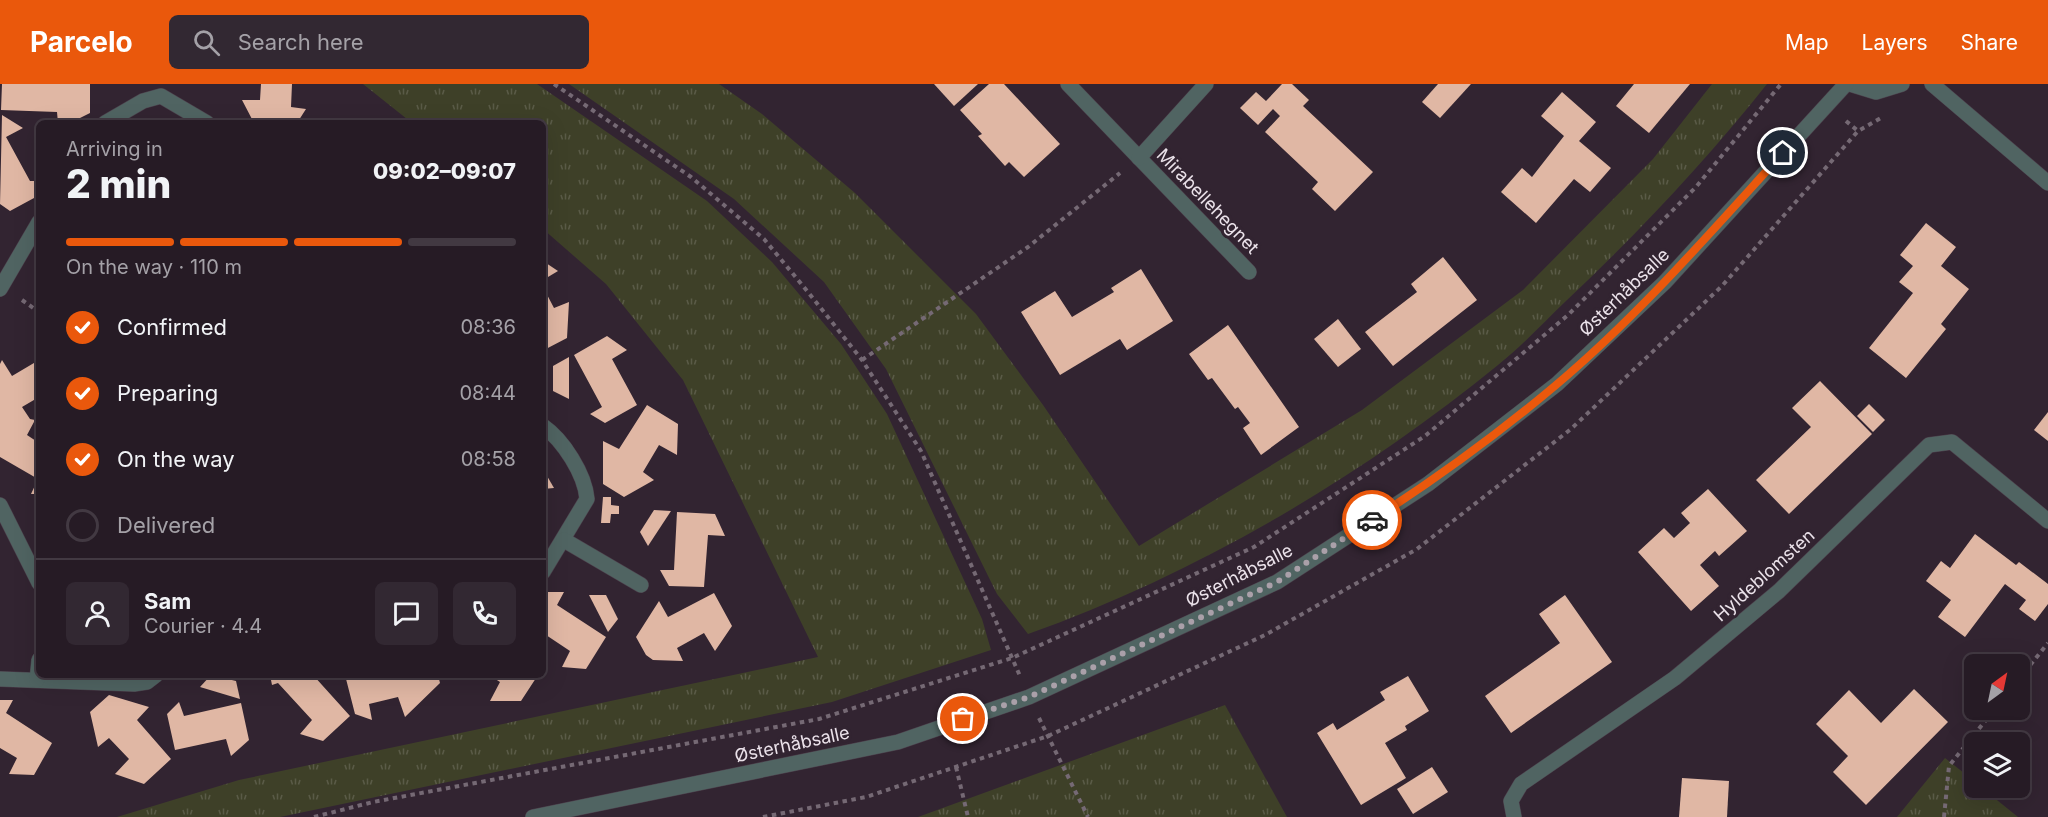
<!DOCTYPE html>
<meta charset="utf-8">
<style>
:root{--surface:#261b25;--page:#322832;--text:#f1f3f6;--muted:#a4a1a7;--line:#423942;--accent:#ea580c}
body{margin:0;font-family:Inter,sans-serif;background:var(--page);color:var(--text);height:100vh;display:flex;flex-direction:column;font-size:22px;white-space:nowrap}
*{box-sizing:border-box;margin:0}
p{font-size:20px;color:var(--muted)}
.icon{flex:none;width:33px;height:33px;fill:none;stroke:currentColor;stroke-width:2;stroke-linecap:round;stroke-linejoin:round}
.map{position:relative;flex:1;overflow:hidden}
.panel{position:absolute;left:36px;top:36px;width:510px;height:558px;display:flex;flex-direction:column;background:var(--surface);border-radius:9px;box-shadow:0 6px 24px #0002,0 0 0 2px var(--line)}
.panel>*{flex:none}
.needle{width:39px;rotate:33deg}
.fabs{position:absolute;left:1964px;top:570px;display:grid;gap:12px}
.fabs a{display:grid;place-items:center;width:66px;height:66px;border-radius:9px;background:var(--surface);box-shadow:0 6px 24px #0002,0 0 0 2px var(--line);font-size:30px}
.pin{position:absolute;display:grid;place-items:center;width:51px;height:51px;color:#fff;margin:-26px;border:3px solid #fff;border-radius:50%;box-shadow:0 2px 6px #0007}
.courier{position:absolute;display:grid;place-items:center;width:60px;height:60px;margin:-30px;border:4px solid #ea580c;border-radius:50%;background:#fff;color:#222;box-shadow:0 2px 8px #0007}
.head em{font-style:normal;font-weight:800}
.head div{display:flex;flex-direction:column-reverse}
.head{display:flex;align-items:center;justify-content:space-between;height:102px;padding:0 30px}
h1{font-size:39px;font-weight:800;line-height:45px}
.bar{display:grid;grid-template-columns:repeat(4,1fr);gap:9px 6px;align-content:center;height:72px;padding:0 30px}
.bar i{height:8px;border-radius:4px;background:var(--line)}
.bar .active{background:var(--accent)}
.bar p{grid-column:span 4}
.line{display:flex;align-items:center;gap:15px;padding:0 30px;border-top:2px solid var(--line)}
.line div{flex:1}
.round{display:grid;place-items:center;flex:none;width:63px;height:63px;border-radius:9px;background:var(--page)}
ol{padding:0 30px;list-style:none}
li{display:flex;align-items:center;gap:18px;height:66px}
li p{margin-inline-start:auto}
li .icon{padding:6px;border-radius:50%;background:var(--accent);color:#fff;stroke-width:4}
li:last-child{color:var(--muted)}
li i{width:33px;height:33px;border:3px solid var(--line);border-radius:50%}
header{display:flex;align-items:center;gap:36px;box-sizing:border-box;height:84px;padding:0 30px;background:var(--accent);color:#fff}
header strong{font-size:28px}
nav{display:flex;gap:33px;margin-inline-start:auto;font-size:21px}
.search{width:420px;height:54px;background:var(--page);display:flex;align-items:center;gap:15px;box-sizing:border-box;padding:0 21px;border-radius:9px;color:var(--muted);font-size:22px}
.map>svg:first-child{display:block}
.grass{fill:url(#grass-tufts)}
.building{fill:#e0b7a4}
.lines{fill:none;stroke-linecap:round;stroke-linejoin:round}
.minor-casing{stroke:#4c3f4b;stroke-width:16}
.tertiary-casing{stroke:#4c3f4b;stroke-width:16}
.path{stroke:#756974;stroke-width:4;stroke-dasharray:4.5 4.5;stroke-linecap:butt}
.minor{stroke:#506462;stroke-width:15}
.tertiary{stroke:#506462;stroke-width:15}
.done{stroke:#aaa0a9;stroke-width:6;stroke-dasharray:0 10.8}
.route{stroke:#ea580c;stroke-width:8}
.labels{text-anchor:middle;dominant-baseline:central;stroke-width:6;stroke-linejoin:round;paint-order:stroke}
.street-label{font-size:18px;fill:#ebe2ea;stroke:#322431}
</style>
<header>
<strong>Parcelo</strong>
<div class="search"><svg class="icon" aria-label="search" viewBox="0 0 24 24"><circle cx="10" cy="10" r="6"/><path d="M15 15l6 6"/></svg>Search here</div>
<nav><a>Map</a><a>Layers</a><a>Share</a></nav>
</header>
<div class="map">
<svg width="2048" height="733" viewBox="0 0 2048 733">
<defs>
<pattern id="grass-tufts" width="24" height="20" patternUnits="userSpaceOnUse" patternTransform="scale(1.5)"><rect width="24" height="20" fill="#3e4028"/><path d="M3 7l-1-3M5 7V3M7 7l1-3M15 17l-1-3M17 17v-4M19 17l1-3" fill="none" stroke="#5a5b47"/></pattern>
</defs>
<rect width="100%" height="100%" fill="#322431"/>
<!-- grass -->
<g class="grass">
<polygon points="363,0 537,0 707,117 772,178 841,260 887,330 982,535 991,566 832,618 280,733 117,733 239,696 818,573 683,296 606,200 543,145 543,39 412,39"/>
<path d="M569,0h150l43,30 93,79 121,121 67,91 96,141 223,-136 161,-120 130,-131 59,-75h55c-61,77 -129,149 -201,217 -22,21 -44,45 -68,64 -140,114 -300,208 -470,269l-31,-40 -111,-225 -62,-87 -90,-83z"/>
<polygon points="1225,621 1287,733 918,733"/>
<polygon points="1945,674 1974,697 1974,704 1982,704 2018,733 1897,733"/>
</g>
<!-- building -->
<g class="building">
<polygon points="2,0 90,0 90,29 70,39 58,39 57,28 1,26"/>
<polygon points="261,0 292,0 291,23 306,25 297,39 254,39 242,16 260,16"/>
<polygon points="934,0 978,0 954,22"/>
<polygon points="989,0 1004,0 1060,60 1024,93 1009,78 1005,82 978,52 982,50 960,26"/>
<polygon points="1282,0 1292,0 1309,16 1303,22 1373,88 1335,127 1312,105 1318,98 1265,48 1280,32 1273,25 1258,41 1240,24 1256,8 1266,17"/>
<polygon points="1438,0 1471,0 1440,34 1422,18"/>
<polygon points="1634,0 1690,0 1649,49 1616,22"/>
<polygon points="1562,8 1596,38 1579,57 1611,84 1590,108 1574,95 1536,139 1501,108 1522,84 1532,93 1564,52 1541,32"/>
<polygon points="2,31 23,44 6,53 30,97 34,97 34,114 10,127 0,120"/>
<polygon points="1926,139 1956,163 1941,182 1969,205 1941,240 1946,245 1906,294 1869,264 1913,209 1899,198 1913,182 1900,171"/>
<polygon points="1443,173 1477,216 1393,282 1365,248 1417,208 1411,200"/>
<polygon points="543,177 558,187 543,196"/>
<polygon points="1141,185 1173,237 1127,266 1120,255 1060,291 1021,228 1055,207 1072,233 1114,208 1111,204"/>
<polygon points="543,203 554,224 569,218 567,254 544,266"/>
<polygon points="1338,235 1361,265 1338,283 1314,255"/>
<polygon points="1228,241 1299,343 1261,371 1243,344 1250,339 1238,323 1235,325 1212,294 1208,296 1189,270"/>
<polygon points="607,252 627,266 612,275 637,321 605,339 590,330 602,323 574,271"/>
<polygon points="569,273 569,315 553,307 553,282"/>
<polygon points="2,276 12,292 39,276 39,313 22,323 30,335 35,336 27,351 39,359 39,410 31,410 38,395 0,373 0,280"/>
<polygon points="1820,297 1872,350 1789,430 1756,396 1811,343 1792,324"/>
<polygon points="1869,320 1885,336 1873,348 1857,332"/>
<polygon points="647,321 678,340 677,371 659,361 643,388 654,396 624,413 603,400 603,357 619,365"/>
<polygon points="2048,328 2048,357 2034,346"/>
<polygon points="543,385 554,404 543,405"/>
<polygon points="1708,405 1747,447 1719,472 1715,467 1700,481 1719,502 1691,527 1638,468 1664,444 1674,454 1690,439 1681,429"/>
<polygon points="603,413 611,413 611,421 619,422 619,430 611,430 610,439 601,439"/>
<polygon points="654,426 671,427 648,462 640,448"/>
<polygon points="677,428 715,430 725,452 708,451 704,503 669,502 660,486 674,486"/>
<polygon points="1975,450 2016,481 2019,478 2048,500 2048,520 2035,537 2019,525 2026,516 2005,500 1965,553 1938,533 1951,516 1926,497 1941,477 1950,484"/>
<polygon points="547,508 564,508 557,521 606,553 586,585 562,583 570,567 543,549 543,513"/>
<polygon points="714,509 732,542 715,567 704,549 677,564 683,577 653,576 646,571 636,553 659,517 668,533"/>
<polygon points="589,511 606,511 618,535 608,548"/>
<polygon points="1565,511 1612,578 1511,649 1485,612 1560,559 1539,530"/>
<polygon points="211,591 236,597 240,615 200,603"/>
<polygon points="270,591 313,591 350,632 323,657 300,650 312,636 278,599 272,601"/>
<polygon points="345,591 438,591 440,599 405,633 398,613 369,620 372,636 355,630"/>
<polygon points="489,591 538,591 521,617 490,617 500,598"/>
<polygon points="1408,592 1429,627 1405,642 1407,646 1385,659 1406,694 1361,721 1317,649 1333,639 1337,646 1385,616 1380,608"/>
<polygon points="1914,605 1948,638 1866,721 1833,688 1848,672 1816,640 1849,606 1881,639"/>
<polygon points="109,611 149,623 137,636 171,675 144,700 115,690 129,675 109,654 98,663 90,628"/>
<polygon points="0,616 13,616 6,629 52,659 34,691 9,690 17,674 0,664"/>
<polygon points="179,618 184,632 241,619 249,656 231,672 226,655 175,666 167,630"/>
<polygon points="1432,683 1448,708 1413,730 1397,705"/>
<polygon points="1682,694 1729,697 1727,733 1679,733"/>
</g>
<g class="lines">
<defs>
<g id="minor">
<polyline points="1068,0 1249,188"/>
<polyline points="1932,0 2048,99"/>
<polyline points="105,39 143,17 161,12 207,39"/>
<polyline points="1139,74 1206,0"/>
<polyline points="0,205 39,138"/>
<path d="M543,342c20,14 42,48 44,73l-44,73"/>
<polyline points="0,421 39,499"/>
<polyline points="564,456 641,501"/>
<polyline points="0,595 134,600 147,598 156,591"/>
<polyline points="37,596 39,576"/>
<polyline points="1514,733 1511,717 1521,700 1675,594 1779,507 1929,361 1952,358 2048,437"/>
</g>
<g id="tertiary">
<polyline points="1850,0 1876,8 1902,0"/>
<polyline points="533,733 898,658 1029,613 1277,498 1428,400 1557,300 1665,198 1846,0"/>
</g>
</defs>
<!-- minor casing -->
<use href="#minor" class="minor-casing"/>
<!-- tertiary casing -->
<use href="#tertiary" class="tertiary-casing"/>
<!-- path -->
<g class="path">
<polyline points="554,0 691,93 764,155 808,208 862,276 921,367 1020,592"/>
<polyline points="1846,37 1858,47"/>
<polyline points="22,216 39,228"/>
<polyline points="862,276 1028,163 1120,89"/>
<polyline points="2019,595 2048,559"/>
<polyline points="1039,634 1088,733"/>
<polyline points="956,683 968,733"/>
<polyline points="314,733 373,718 819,635 1012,574 1254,463 1425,352 1568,231 1696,103 1781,0"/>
<polyline points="763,733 866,713 1048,652 1265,551 1417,465 1571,345 1722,202 1858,47 1881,34"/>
<polyline points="1944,733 1949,682 1994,626"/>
</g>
<!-- minor -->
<use href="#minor" class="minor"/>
<!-- tertiary -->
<use href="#tertiary" class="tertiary"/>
</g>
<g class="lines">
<!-- done -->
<polyline class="done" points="963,635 1029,613 1277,498 1372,436"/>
<!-- route -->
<path class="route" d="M1372,436c64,-41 126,-86 184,-135 83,-70 154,-152 227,-232"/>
</g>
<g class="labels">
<!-- street labels -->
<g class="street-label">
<text transform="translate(1208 117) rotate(46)">Mirabellehegnet</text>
<text transform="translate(1624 208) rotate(-44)">Østerhåbsalle</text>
<text transform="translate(1239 491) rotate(-27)">Østerhåbsalle</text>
<text transform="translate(1764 491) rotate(-42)">Hyldeblomsten</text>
<text transform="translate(792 660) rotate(-12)">Østerhåbsalle</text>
</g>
</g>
</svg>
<div class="fabs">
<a><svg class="needle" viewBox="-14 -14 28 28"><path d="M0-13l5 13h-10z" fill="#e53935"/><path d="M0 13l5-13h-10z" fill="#a4a1a7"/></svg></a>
<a><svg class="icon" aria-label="layers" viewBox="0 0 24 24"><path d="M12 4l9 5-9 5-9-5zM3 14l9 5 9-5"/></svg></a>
</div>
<div class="pin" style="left:963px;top:635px;background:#ea580c"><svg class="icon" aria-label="bag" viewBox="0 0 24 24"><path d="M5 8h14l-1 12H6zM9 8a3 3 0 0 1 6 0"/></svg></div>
<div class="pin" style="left:1783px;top:69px;background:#1f2937"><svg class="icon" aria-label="home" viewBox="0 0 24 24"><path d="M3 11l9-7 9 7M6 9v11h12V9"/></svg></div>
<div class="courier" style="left:1372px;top:436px"><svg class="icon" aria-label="car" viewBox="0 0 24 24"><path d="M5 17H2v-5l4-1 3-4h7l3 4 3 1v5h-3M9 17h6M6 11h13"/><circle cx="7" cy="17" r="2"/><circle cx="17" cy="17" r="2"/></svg></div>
<section class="panel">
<div class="head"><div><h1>2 min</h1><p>Arriving in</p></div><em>09:02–09:07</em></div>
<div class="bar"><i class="active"></i><i class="active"></i><i class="active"></i><i></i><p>On the way · 110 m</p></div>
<ol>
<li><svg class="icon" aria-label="check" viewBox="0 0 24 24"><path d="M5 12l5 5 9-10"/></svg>Confirmed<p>08:36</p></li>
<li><svg class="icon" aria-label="check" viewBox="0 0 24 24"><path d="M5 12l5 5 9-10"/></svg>Preparing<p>08:44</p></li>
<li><svg class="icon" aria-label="check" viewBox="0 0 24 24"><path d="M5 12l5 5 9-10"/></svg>On the way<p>08:58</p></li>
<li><i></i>Delivered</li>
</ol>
<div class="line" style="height:108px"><a class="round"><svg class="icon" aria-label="person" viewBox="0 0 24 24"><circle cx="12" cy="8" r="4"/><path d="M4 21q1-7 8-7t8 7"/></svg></a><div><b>Sam</b><p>Courier · 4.4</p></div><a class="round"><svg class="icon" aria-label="chat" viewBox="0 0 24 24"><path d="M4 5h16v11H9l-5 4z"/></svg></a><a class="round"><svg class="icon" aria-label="phone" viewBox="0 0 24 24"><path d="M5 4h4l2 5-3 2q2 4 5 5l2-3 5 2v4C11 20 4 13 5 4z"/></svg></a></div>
</section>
</div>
